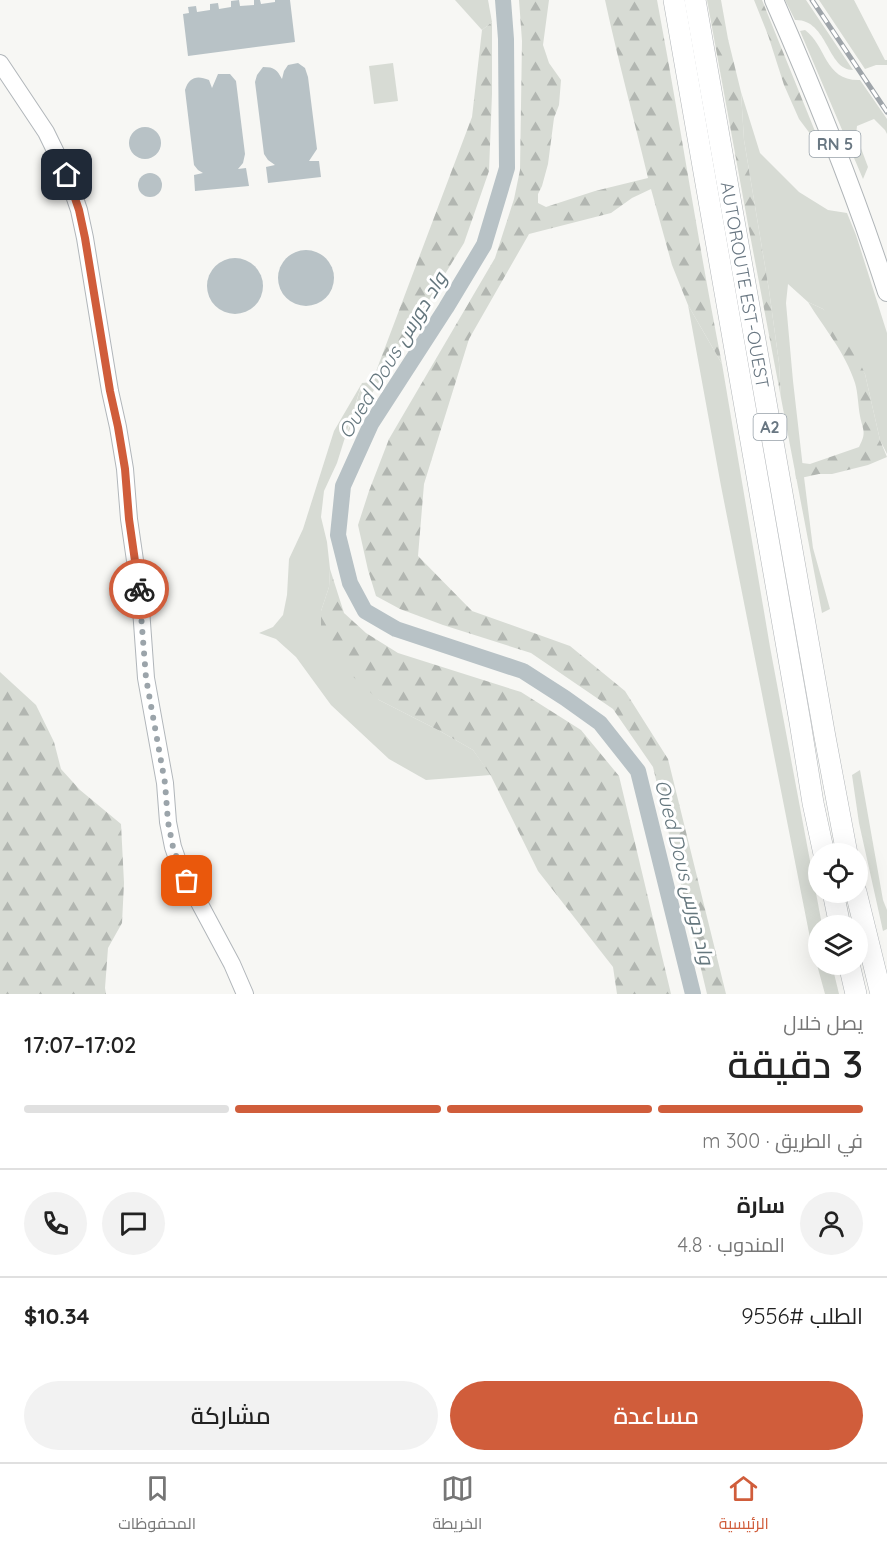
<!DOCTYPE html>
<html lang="ar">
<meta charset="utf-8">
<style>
:root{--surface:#fff;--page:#f2f2f2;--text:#222;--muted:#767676;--line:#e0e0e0;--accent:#d05d3b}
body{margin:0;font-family:Quicksand,Cairo,sans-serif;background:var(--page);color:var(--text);direction:rtl;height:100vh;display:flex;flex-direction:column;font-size:22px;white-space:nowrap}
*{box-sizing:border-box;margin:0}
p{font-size:20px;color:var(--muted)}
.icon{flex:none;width:33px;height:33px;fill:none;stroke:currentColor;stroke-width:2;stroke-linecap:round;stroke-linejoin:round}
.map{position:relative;height:994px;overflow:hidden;direction:ltr}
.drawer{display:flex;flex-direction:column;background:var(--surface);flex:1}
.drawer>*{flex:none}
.tools{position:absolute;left:808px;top:843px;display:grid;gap:12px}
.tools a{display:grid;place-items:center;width:60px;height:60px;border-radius:50%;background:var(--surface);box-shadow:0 6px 24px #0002;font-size:30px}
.pin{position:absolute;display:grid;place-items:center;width:51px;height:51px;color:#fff;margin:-26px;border-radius:12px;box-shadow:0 3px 9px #0006}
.courier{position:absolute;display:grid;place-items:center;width:60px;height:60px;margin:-30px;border:4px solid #d05d3b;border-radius:50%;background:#fff;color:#222;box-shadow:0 2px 8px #0007}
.headline em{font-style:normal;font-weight:600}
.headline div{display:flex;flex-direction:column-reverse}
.headline{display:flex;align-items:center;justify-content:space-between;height:102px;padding:0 24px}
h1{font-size:39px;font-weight:600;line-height:45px}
.bar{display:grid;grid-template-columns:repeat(4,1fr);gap:9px 6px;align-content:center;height:72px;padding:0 24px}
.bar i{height:8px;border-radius:4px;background:var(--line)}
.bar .on{background:var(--accent)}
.bar p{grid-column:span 4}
.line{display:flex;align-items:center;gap:15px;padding:0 24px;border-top:2px solid var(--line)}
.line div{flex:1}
.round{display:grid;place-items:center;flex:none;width:63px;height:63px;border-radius:32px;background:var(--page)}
.primary-button{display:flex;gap:12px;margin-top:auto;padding:12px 24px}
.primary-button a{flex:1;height:69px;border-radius:36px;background:var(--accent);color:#fff;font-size:24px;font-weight:600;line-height:69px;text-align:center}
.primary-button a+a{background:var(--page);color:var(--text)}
.menu{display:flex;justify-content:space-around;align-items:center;height:84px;border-top:2px solid var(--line);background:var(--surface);font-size:16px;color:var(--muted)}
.menu a{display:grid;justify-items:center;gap:3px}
.menu .on{color:var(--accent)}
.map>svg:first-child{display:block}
.grass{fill:#d7dbd4}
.forest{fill:url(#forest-firs)}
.water{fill:#b8c2c6}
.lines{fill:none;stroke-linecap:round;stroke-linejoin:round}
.river{stroke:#b8c2c6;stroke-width:16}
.secondary-casing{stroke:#b1b6ba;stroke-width:18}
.primary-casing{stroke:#b0b5b8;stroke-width:20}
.highway-casing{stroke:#b2b6b9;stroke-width:22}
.secondary{stroke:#fff;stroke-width:16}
.primary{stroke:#fff;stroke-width:18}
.highway{stroke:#fff;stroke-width:21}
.rail-casing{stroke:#9fa5aa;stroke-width:5}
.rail{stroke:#fff;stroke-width:3;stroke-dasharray:9;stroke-linecap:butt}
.done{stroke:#9ba4aa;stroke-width:6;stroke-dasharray:0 10.8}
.route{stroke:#d05d3b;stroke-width:8}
.labels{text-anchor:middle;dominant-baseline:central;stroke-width:6;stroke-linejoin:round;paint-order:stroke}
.shield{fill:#fff;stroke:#96a0a8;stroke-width:1.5}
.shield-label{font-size:16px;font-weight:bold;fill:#697782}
.street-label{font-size:18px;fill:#697782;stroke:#fff}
.water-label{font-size:20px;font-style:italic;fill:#65777e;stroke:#fff}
</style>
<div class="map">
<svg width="887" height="994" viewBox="0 0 887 994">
<defs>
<pattern id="forest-firs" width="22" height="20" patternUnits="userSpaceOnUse" patternTransform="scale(1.5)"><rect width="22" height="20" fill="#d7dbd4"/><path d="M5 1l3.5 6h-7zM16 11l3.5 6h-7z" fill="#b2b6b1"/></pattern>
</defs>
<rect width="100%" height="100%" fill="#f7f7f4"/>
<!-- grass -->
<g class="grass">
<polygon points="455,0 488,0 492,22 482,30"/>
<path d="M785,0h21l47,70c-26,0 -25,-51 -58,-50z"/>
<polygon points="819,0 854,0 885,60 887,60 887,65 876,65 865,69"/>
<path d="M805,30c22,16 19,51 55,50l27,39v15l-2,-4 -11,-11 -17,7 -1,9 12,32 -5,12 -63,-148z"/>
<polygon points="393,63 398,101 374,104 369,66"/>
<polygon points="741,92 760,153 799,192 828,210 847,213 856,235 887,333 887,454 880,440 865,374 823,309 808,302 788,284 786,303 793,381 804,477 813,548 830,609 822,613 781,398 779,363 769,290 744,140"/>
<polygon points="688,305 722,364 770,647 822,925 819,926 819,964 832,965 839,994 825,994 811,943 721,486"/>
<polygon points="362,383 337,463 324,491 321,517 327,542 330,569 329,587 321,611 379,700 438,730 473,750 491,775 426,780 389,759 331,705 296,657 276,639 259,633 273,627 283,615 287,595 289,559 303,529 334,431"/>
<polygon points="860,770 883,900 887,910 887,929 883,931 859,823 852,775"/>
</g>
<!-- forest -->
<g class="forest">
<path d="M519,0h30l-6,45 6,18 12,17 -2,25 -5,13 -6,46 -6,22 -4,8v9l8,4 49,-16 53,-13c-14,-59 -30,-118 -43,-178h52c23,121 41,243 65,364l-34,-59 -16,-40 -21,-76 -19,9 -21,15 -82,21 -60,105 -45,145 -6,72 54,55 98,35 55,45 43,68 58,235h-19l-54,-227 -40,-58 -82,-56 -88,-28 -43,-16 -24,-13 -8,-26 -10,-45 11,-34 20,-52 106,-181 19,-59 6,-29 2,-129z"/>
<polygon points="707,0 721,0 728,39 741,92 744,140 769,290 779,363 781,398 747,219"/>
<polygon points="754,0 762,0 823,151 799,119 784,85 768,35"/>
<polygon points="492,22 492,94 489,171 464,243 347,434 362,383 372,382 472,117 482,30"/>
<path d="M808,302l15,7 22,21 20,44 15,66 7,17 -19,8 -36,9h-13l-23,5 -1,-10 7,-6 8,1 49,-17c8,-15 4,-16 1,-31 -2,-11 -2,-23 -5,-33 -10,-31 -31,-55 -47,-81z"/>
<polygon points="330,569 344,613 366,633 398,653 521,692 581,730 619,776 671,994 617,994 613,967 538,871 491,776 473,750 438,730 379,700 350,674 321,634 321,611 329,587"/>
<polygon points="0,672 36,705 54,742 61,769 80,790 121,824 124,883 122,923 108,948 105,988 106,994 0,994"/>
</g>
<!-- water -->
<g class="water">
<polygon points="239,0 240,6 254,5 254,0 260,0 261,4 275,2 275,0 290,0 295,42 188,56 183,14 189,13 188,7 196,6 197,12 210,10 210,4 218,3 219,9 231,7 231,1"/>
<path d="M298,63l7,5 3,9 9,72 -8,12h10l2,16 -53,6 -2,-16 9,-2 -7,-5 -4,-6 -9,-72 2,-7 6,-8c12,0 14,3 19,12l2,-8 4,-6z"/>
<path d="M218,74h12l6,7 9,73 -2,9 -5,6 8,-1 3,18 -54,5 -1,-16 9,-2 -5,-3 -4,-5 -9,-75c4,-13 12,-15 24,-10l3,8z"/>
<circle cx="145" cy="143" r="16"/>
<circle cx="150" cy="185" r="12"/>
<circle cx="306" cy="278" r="28"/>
<circle cx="235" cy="286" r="28"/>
</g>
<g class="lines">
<!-- river -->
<polyline class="river" points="503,0 506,39 507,168 484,245 446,308 371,424 343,486 338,535 350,583 365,611 396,629 523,671 565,698 600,723 638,771 693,994"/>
<defs>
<polyline id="secondary" points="0,63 46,132 67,175 79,210 85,238 110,391 118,427 125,469 129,519 140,595 146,678 165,783 168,822 173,847 180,867 232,964 245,994"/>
<path id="primary" d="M774,0c42,96 81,192 113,292"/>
<g id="highway">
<polyline points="674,0 800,722 813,803 824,854"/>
<polyline points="695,0 825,737 847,854"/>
<polyline points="833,892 840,926"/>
<polyline points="856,892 881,994"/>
<polyline points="849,964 856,994"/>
</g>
</defs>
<!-- secondary casing -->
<use href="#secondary" class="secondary-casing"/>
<!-- primary casing -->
<use href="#primary" class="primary-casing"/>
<!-- highway casing -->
<use href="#highway" class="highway-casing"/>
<!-- secondary -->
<use href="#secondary" class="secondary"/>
<!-- primary -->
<use href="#primary" class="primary"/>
<!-- highway -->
<use href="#highway" class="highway"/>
<defs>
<polyline id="rail" points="812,0 887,112"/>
</defs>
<!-- rail casing -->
<use href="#rail" class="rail-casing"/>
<!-- rail -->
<use href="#rail" class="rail"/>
</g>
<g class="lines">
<!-- done -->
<polyline class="done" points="139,589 146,678 165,783 168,822 173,847 180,867 187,881"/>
<!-- route -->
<polyline class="route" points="67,175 79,210 85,238 110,391 118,427 125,469 129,519 139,589"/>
</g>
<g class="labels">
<!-- shield labels -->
<g class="shield">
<rect x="809.5" y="131" width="51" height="26" rx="4.5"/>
<rect x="753.5" y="414" width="33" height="26" rx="4.5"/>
</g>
<g class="shield-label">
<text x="835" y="144">RN 5</text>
<text x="770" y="427">A2</text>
</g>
<!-- street labels -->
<g class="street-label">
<text transform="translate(745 285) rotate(80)">AUTOROUTE EST-OUEST</text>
</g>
<!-- water labels -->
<g class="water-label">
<text transform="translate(392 355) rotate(-59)">Oued Dous واد دورس</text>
<text transform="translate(685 872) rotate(76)">Oued Dous واد دورس</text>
</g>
</g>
</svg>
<div class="tools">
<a><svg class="icon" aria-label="locate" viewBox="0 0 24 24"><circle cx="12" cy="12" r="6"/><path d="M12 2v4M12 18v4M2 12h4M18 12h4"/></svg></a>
<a><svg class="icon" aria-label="layers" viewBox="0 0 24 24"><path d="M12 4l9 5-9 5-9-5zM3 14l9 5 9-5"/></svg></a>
</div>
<div class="pin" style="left:187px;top:881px;background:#ea580c"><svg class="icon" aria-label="bag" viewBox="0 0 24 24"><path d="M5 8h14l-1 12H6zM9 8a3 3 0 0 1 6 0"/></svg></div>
<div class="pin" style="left:67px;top:175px;background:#1f2937"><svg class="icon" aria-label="home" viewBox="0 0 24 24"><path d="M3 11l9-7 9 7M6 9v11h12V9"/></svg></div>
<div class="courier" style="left:139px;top:589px"><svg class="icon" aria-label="bike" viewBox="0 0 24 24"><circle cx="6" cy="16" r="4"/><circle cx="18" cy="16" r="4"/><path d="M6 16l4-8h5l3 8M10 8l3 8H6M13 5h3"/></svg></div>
</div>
<section class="drawer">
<div class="headline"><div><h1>3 دقيقة</h1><p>يصل خلال</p></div><em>17:02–17:07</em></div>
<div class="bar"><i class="on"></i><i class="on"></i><i class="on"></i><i></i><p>في الطريق · 300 m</p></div>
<div class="line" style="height:108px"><a class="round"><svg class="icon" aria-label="person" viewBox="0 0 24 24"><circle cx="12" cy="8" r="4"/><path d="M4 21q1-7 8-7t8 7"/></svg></a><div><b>سارة</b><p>المندوب · 4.8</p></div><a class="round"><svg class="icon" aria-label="chat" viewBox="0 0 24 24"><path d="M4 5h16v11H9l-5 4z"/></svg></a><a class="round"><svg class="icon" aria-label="phone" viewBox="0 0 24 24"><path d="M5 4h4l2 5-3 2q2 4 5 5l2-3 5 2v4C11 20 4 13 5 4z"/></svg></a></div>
<div class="line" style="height:78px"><div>الطلب #9556</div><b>$10.34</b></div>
<div class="primary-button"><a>مساعدة</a><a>مشاركة</a></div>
</section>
<nav class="menu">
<a class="on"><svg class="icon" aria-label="home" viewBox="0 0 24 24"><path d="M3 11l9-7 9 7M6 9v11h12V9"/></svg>الرئيسية</a>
<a><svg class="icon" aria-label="map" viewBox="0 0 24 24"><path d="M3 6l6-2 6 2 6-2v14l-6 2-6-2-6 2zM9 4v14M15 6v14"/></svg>الخريطة</a>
<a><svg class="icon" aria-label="saved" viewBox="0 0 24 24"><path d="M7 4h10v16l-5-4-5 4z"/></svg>المحفوظات</a>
</nav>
